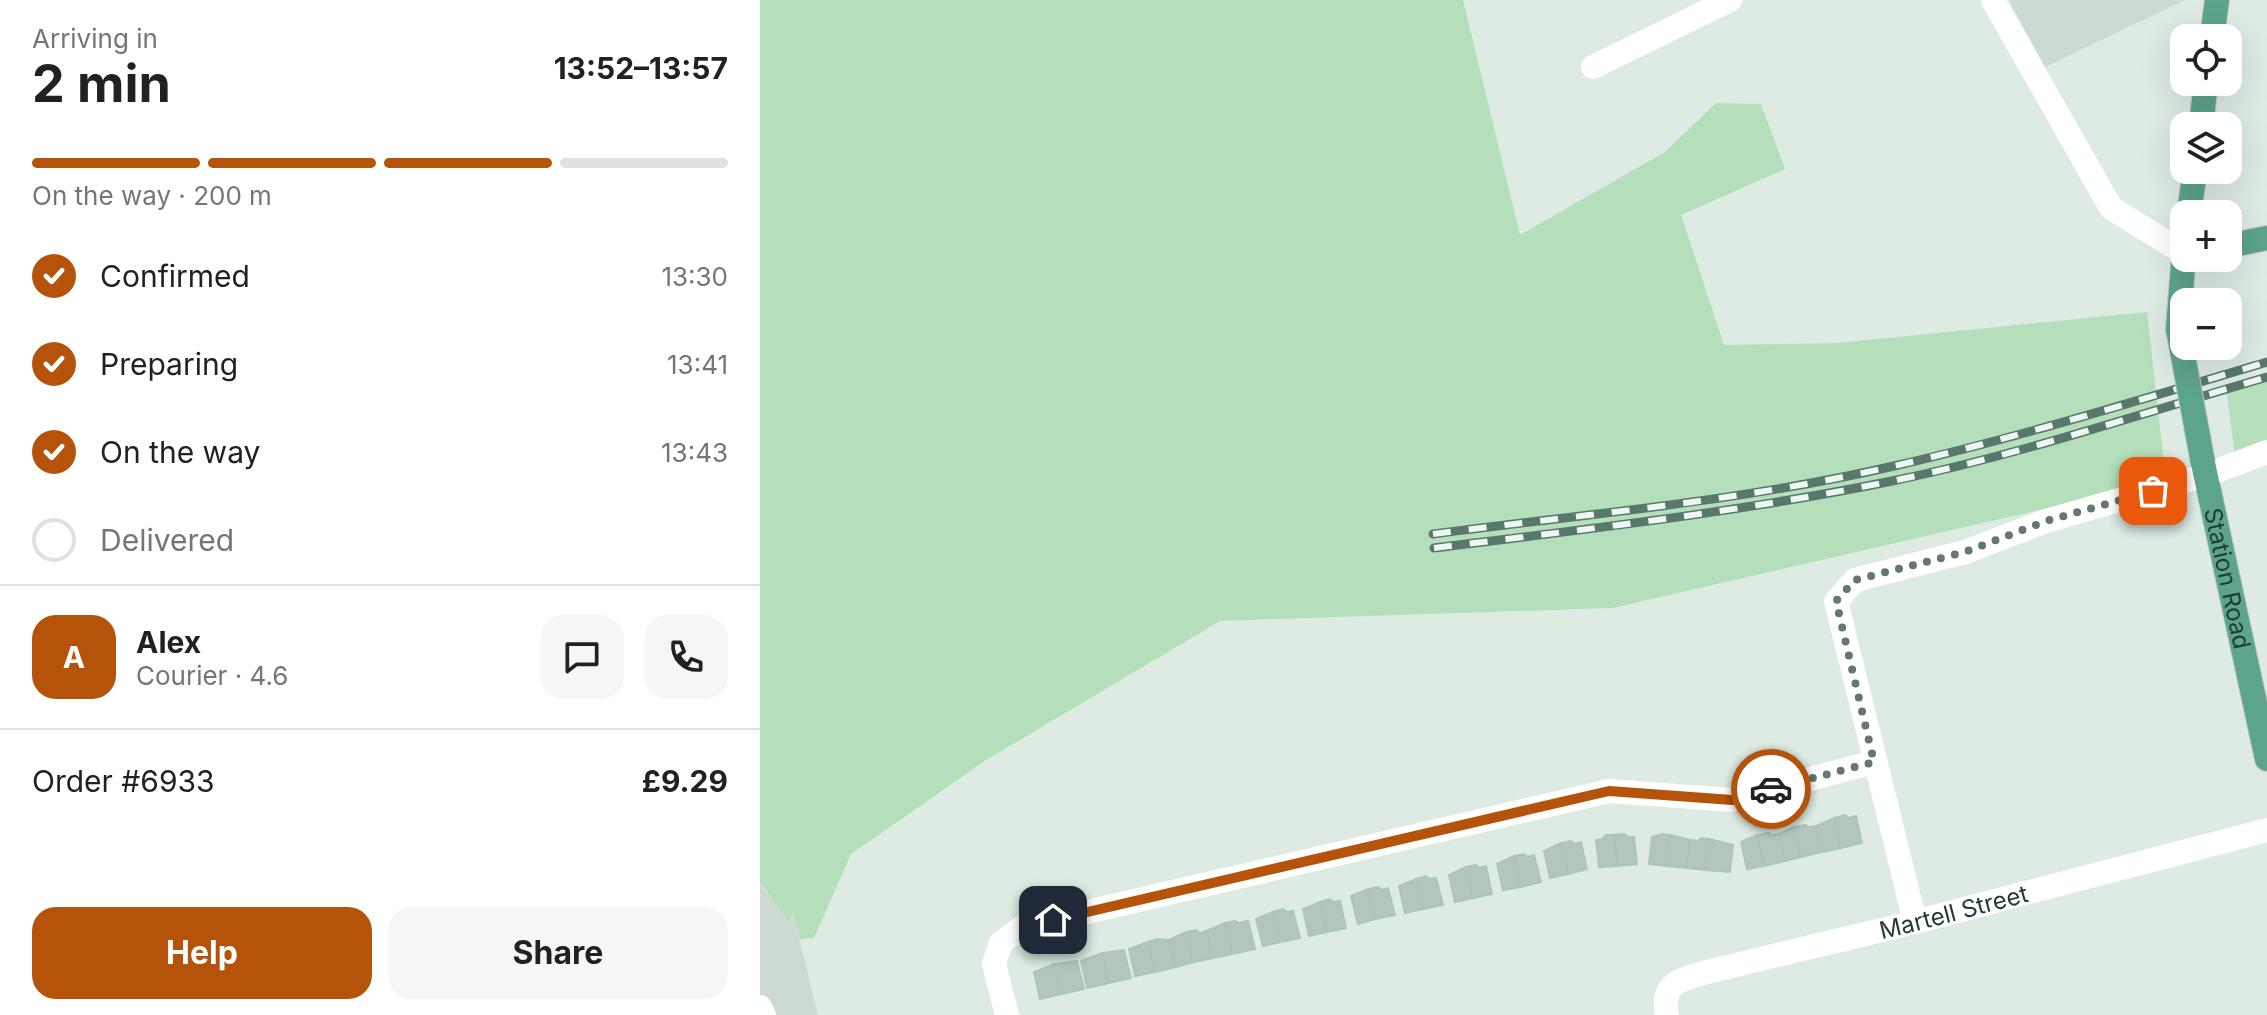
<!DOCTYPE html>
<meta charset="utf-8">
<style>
:root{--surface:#fff;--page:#f6f6f6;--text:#202124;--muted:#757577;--line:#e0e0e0;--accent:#b45309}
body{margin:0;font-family:Inter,sans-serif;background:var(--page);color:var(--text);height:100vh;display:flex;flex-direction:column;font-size:30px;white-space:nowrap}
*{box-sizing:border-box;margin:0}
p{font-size:26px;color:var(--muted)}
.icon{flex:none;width:44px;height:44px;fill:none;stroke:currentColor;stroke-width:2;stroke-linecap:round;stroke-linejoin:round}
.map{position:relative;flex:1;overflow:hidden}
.sheet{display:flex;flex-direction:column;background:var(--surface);width:760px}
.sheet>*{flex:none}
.controls{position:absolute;left:1410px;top:24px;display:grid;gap:16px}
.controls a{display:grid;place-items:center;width:72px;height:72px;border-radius:16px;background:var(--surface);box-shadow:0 8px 32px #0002;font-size:40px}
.pin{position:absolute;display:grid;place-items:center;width:68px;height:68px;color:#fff;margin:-34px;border-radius:16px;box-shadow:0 4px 12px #0006}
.courier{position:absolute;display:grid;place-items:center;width:80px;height:80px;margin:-40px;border:6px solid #b45309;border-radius:50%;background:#fff;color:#222;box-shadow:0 2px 10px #0007}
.head em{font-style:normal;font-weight:700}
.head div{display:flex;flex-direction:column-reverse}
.head{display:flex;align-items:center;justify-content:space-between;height:136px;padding:0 32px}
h1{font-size:52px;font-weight:700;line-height:60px}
.bar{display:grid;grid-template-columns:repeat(4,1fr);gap:12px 8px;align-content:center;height:96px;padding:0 32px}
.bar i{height:10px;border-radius:6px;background:var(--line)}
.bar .selected{background:var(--accent)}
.bar p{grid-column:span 4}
.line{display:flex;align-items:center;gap:20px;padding:0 32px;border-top:2px solid var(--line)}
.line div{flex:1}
.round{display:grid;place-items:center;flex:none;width:84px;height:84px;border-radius:24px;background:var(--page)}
ol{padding:0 32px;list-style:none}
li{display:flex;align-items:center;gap:24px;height:88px}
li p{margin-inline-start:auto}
li .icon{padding:8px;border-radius:50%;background:var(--accent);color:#fff;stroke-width:4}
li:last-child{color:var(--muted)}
li i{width:44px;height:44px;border:4px solid var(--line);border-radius:50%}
.button{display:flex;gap:16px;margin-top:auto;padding:16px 32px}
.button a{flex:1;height:92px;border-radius:24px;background:var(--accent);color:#fff;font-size:32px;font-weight:700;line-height:92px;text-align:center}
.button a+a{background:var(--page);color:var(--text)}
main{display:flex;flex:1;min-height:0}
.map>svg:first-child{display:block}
.built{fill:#ccdbd2}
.green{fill:#b4dfba}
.building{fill:#b3c6bc;stroke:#afc5b9;stroke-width:2}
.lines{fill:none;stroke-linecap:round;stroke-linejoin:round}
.major-casing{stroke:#c0c8c5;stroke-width:26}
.minor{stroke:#fff;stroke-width:24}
.major{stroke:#5da58a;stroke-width:24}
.rail-casing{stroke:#57786b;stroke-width:9}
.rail{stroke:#eef7f1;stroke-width:6;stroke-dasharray:18;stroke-linecap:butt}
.major-bridge-casing{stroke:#c0c8c5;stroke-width:26;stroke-linecap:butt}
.major-bridge{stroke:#5da58a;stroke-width:24}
.done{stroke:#61796f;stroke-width:8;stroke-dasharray:0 14.4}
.route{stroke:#b45309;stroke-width:10}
.labels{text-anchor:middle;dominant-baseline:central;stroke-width:6;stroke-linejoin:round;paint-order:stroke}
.street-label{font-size:24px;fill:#1e3c30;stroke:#eef7f1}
</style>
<main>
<section class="sheet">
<div class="head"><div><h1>2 min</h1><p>Arriving in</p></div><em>13:52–13:57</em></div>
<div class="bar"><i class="selected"></i><i class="selected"></i><i class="selected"></i><i></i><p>On the way · 200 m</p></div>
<ol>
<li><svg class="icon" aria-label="check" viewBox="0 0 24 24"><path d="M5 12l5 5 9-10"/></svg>Confirmed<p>13:30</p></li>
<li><svg class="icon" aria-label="check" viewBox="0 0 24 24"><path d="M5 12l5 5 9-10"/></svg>Preparing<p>13:41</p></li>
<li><svg class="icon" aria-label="check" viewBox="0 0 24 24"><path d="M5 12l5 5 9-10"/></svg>On the way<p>13:43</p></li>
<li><i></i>Delivered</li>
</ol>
<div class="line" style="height:144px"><b class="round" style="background:var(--accent);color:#fff">A</b><div><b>Alex</b><p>Courier · 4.6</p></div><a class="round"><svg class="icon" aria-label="chat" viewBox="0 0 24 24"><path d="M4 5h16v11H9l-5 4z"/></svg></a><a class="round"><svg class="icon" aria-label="phone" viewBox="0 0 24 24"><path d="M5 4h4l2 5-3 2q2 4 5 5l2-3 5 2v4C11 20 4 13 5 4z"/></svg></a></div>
<div class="line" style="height:104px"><div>Order #6933</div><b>£9.29</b></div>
<div class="button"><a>Help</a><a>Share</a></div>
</section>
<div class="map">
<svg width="1507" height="1015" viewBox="0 0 1507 1015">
<rect width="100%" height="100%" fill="#ddebe3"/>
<!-- built -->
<g class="built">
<polygon points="1249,0 1425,0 1285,67"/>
<polygon points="0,882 27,921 33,913 58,1015 0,1015"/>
</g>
<!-- green -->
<g class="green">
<polygon points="0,0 703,0 760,235 905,152 956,103 1001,104 1025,169 921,215 964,345 1078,343 1387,312 1406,481 852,608 460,621 226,760 91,854 54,938 40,939 33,913 28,922 0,882"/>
<polygon points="1507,374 1507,444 1475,456 1466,387"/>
</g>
<!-- building -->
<g class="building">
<polygon points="1085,815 1089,818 1096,816 1102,843 1081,848 1074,818"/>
<polygon points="1074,818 1081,848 1062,852 1056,826"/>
<polygon points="1045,825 1049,827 1056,826 1062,852 1041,857 1034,827"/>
<polygon points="1034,827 1041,857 1025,861 1019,834"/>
<polygon points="1008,833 1012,835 1019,834 1025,861 1004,866 997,835"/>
<polygon points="864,834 868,837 874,837 877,864 857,866 854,835"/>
<polygon points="902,834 910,835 907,866 889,864 892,837"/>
<polygon points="846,835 854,835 857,866 839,867 836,840 842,839"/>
<polygon points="910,835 930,840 927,868 907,866"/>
<polygon points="997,835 1004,866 987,869 981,842"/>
<polygon points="942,838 949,839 946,870 927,868 930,840 937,841"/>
<polygon points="949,839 973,845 970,872 946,870"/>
<polygon points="811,841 815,844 821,842 827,869 808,874 801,843"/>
<polygon points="801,843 808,874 790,878 784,851"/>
<polygon points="764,854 768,857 774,855 781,882 761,887 754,856"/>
<polygon points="754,856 761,887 743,890 737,864"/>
<polygon points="716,865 719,868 726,866 732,894 713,898 706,867"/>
<polygon points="706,867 713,898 695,902 689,875"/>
<polygon points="666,876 670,879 676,878 683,905 663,909 656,879"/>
<polygon points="656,879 663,909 645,913 639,886"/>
<polygon points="618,887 622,890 628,888 635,915 615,919 608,889"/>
<polygon points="608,889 615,919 598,924 591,896"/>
<polygon points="570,899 574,902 580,901 586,928 567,932 560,902"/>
<polygon points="560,902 567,932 549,936 543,909"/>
<polygon points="523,909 527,912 533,911 540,938 520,942 513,912"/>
<polygon points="513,912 520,942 503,946 496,919"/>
<polygon points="475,921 478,923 488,921 495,949 472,954 465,923"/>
<polygon points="465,923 472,954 453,958 446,931"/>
<polygon points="436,930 440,933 446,931 453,958 433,962 426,932"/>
<polygon points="426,932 433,962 416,967 409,940"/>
<polygon points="397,939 409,940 416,967 395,972 388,942"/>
<polygon points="388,942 395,972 375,976 369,949"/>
<polygon points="364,950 371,978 349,983 342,953"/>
<polygon points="342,953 349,983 327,988 321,961"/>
<polygon points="317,961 324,989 301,994 294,964"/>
<polygon points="294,964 301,994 280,999 274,972"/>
</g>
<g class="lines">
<defs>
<g id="major">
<polyline points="1452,38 1457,0"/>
<polyline points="1441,126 1446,82"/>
<polyline points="1429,214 1435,170"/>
<polyline points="1468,246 1507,238"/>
<polyline points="1418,329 1424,253"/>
<path id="s2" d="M1443,463l64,296"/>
</g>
</defs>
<!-- major casing -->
<use href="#major" class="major-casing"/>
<!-- minor -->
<g class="minor">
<polyline points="1233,0 1351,208 1424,253"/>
<polyline points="833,67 970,0"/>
<polyline points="1155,922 1076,601 1095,580 1205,552 1286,521 1446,475 1507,452"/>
<polyline points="0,1007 4,1015"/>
<polyline points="247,1015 234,964 241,943 262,927 849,791 972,800 1114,762"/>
<path id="s1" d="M907,1015c-7,-32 15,-36 40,-43l208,-50 352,-92"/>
</g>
<!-- major -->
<use href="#major" class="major"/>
<defs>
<g id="rail">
<path d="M673,534c154,-20 310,-33 461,-68 126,-29 249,-67 373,-104"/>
<path d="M674,548c153,-19 307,-36 458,-67 127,-26 251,-68 375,-104"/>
</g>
</defs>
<!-- rail casing -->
<use href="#rail" class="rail-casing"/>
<!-- rail -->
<use href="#rail" class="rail"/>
<defs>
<polyline id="major-bridge" points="1418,329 1443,463"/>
</defs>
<!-- major-bridge casing -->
<use href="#major-bridge" class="major-bridge-casing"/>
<!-- major-bridge -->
<use href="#major-bridge" class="major-bridge"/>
</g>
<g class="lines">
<!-- done -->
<polyline class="done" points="1011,789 1114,762 1076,601 1095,580 1205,552 1286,521 1393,491"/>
<!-- route -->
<polyline class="route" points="293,920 849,791 972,800 1011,789"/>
</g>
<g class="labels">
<!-- street labels -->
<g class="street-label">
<text stroke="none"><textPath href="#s2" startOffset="118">Station Road</textPath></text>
<text stroke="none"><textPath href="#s1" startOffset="322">Martell Street</textPath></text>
</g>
</g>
</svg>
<div class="controls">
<a><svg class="icon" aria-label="locate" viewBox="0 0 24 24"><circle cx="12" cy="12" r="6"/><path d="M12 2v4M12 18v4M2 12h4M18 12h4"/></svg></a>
<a><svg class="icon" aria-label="layers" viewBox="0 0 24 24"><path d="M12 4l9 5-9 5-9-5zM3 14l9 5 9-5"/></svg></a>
<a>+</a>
<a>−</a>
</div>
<div class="pin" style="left:1393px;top:491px;background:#ea580c"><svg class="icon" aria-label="bag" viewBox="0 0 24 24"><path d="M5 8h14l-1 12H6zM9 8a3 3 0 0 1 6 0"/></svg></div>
<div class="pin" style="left:293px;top:920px;background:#1f2937"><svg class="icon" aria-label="home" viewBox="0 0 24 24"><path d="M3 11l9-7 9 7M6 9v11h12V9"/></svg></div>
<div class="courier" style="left:1011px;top:789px"><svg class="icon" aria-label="car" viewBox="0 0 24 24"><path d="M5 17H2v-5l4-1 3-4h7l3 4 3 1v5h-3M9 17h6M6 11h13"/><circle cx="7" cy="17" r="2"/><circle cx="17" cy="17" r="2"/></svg></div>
</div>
</main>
